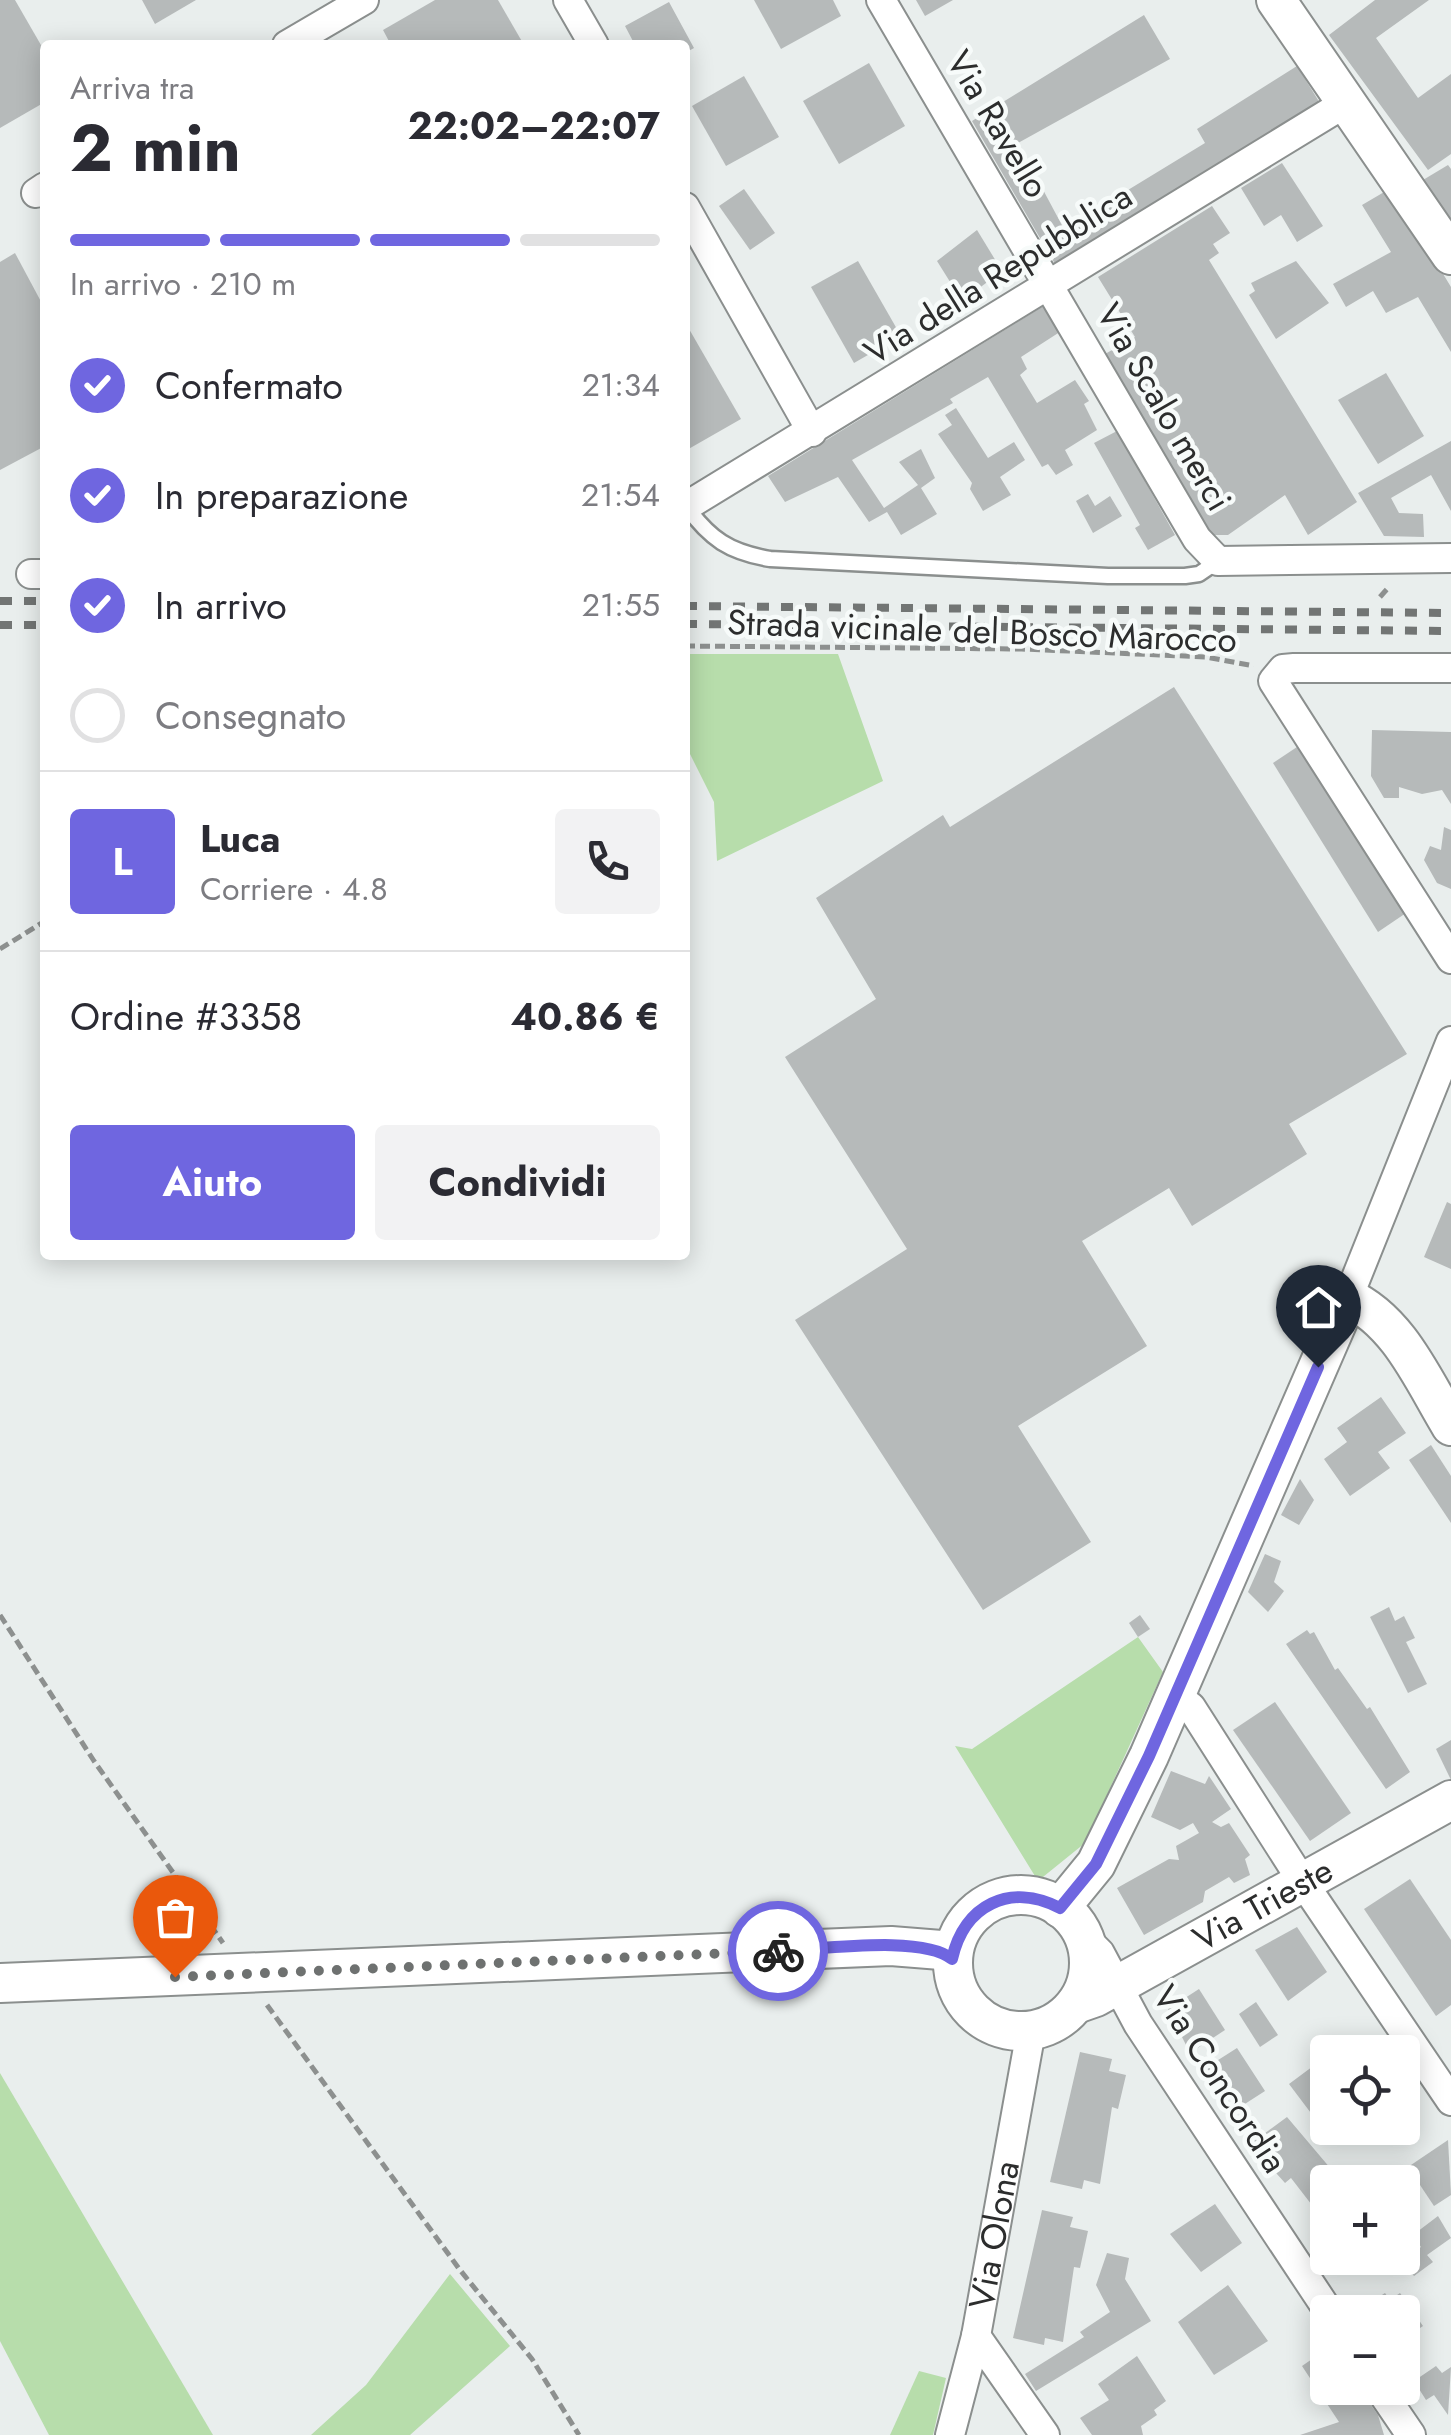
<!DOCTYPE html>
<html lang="it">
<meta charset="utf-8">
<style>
:root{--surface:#fff;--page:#f2f2f3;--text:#2b2b33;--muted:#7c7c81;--line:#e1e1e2;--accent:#6f66e0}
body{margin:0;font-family:Jost,sans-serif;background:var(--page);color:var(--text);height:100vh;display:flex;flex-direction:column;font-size:38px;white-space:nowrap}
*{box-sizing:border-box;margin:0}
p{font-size:32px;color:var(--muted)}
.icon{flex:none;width:55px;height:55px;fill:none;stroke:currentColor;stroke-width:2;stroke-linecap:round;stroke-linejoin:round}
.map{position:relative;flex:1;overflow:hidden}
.details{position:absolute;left:40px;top:40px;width:650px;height:1220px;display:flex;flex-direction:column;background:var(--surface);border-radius:10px;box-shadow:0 5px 25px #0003}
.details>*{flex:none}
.buttons{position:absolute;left:1310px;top:2035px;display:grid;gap:20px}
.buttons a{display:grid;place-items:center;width:110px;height:110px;border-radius:10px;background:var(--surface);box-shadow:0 5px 25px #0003;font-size:50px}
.pin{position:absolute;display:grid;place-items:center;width:85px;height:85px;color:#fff;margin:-102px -42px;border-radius:50% 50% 50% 0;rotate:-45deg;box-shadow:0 0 10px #0007}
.pin .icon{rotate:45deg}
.courier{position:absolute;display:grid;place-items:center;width:100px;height:100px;margin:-50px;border:8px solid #6f66e0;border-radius:50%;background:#fff;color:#222;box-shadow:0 2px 12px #0007}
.head em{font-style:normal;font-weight:700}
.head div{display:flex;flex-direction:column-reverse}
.head{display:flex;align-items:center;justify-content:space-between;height:170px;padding:0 30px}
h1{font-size:65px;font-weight:700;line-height:75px}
.bar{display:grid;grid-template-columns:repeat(4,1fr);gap:15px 10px;align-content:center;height:120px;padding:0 30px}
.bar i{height:12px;border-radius:8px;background:var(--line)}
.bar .selected{background:var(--accent)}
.bar p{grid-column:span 4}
.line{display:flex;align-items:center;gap:25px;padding:0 30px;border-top:2px solid var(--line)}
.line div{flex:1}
.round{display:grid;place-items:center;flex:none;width:105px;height:105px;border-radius:10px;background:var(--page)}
ol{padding:0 30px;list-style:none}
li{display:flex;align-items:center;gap:30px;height:110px}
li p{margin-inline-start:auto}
li .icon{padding:10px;border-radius:50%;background:var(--accent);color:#fff;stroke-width:4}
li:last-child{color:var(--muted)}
li i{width:55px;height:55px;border:5px solid var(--line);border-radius:50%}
.button{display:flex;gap:20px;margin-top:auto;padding:20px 30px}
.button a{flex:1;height:115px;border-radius:10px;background:var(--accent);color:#fff;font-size:40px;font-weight:700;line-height:115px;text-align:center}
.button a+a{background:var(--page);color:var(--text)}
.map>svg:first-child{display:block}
.green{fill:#b7ddab}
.building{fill:#b6baba}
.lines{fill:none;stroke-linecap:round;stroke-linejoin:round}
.lane-casing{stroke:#8b8f8e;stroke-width:19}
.street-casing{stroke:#8b8f8e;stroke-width:32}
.secondary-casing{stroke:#8b8f8e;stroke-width:42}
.path{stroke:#8d908f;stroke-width:5;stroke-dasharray:10 5;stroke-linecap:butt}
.lane{stroke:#fff;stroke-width:14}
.street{stroke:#fff;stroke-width:28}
.secondary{stroke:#fff;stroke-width:38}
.rail{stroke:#727574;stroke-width:8;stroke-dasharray:12 12;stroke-linecap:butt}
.done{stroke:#6e7170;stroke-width:10;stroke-dasharray:0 18}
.route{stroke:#6f66e0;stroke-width:12}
.labels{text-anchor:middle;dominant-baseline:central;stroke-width:9;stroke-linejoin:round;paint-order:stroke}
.street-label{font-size:35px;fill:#2c2d2d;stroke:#f7fbfa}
</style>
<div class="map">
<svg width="1451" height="2435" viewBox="0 0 1451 2435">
<rect width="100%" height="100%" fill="#e9eeed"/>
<!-- green -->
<g class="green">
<polygon points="685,654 838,654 883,781 717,861 714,802 685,744"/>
<polygon points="1138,1637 1163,1672 1085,1843 1038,1881 955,1746 972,1749"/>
<polygon points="0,2073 213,2435 49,2435 0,2341"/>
<polygon points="450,2274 510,2346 410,2435 311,2435 366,2385"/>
<polygon points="919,2371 946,2378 933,2435 890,2435"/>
</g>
<!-- building -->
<g class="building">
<polygon points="0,0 15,0 45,52 45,102 0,128"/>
<polygon points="142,0 196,0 155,24"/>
<polygon points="435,0 498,0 524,45 391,45 383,30"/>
<polygon points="754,0 833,0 841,16 781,49"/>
<polygon points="916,0 953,0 925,16"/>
<polygon points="1375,0 1429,0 1376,38 1418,98 1451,74 1451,154 1428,170 1329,35"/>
<polygon points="669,2 694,48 685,53 685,45 635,45 625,26"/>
<polygon points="1144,15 1170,59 1018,143 1064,229 1205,143 1197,129 1297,66 1323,108 1058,269 972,121"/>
<polygon points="869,63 905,126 839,164 803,101"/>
<polygon points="744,76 779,137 726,166 692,106"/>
<polygon points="1282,163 1323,226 1297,242 1281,215 1264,226 1241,188"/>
<polygon points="1448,165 1451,169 1451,228 1418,183"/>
<polygon points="1391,188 1451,287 1451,352 1418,297 1386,313 1373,291 1346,307 1333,284 1391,252 1362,205"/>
<polygon points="744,189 775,233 750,250 719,206"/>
<polygon points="1212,206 1230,233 1213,244 1219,253 1209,260 1357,502 1308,535 1285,495 1228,535 1206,535 1105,354 1135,337 1098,277"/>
<polygon points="977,230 1002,271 962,301 937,261"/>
<polygon points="15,253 45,309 45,446 0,470 0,262"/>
<polygon points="858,261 901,336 854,363 811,287"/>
<polygon points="1296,261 1329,303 1276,339 1249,295 1255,291 1251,283"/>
<polygon points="1050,302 1066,328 1021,357 1027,369 1020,375 1037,403 1075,380 1089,401 1084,404 1097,430 1065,450 1073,465 1056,475 1048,464 1042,467 988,377 950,399 953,403 852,460 884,508 918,485 899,462 921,449 935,478 921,488 937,514 901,535 887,512 869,522 838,477 785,502 768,476"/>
<polygon points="685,322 741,419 685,451"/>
<polygon points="1386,373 1424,436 1378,464 1338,400"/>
<polygon points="956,408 988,458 1014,442 1025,460 1000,477 1011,495 983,511 970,489 972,483 938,434 952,425 945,415"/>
<polygon points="1117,431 1175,535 1148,550 1135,528 1140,525 1094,443"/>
<polygon points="1451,441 1451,511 1431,475 1391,498 1399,513 1423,514 1424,537 1384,536 1358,493"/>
<polygon points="1088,494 1095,506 1110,496 1122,516 1093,533 1076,501"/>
<polygon points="1174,687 1407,1054 1289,1124 1307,1154 1192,1226 1169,1188 1082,1241 1147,1346 1018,1426 1091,1542 983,1610 795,1320 907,1249 785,1057 876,999 816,898 943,815 950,827"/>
<polygon points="1372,730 1451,732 1451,804 1442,790 1422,794 1399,787 1399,798 1384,798 1371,776"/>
<polygon points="1300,745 1406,913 1378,932 1273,763"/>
<polygon points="1444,827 1451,830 1451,889 1437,883 1424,860 1430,846 1441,850"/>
<polygon points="1447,1202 1451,1204 1451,1269 1424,1257"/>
<polygon points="1381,1397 1406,1433 1378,1452 1390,1468 1350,1496 1324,1459 1347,1442 1337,1428"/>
<polygon points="1431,1445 1451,1476 1451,1523 1409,1460"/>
<polygon points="1300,1479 1314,1500 1299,1525 1281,1515"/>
<polygon points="1265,1554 1281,1561 1274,1582 1284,1591 1268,1612 1248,1592"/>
<polygon points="1389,1607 1395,1621 1404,1616 1415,1638 1406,1642 1427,1684 1408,1693 1370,1617"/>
<polygon points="1140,1615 1150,1629 1138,1637 1129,1623"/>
<polygon points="1307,1630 1310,1634 1314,1632 1335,1670 1338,1668 1367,1709 1370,1707 1410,1772 1386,1789 1286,1644"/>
<polygon points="1275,1702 1351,1813 1310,1841 1233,1730"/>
<polygon points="1451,1740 1451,1780 1436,1749"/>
<polygon points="1171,1771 1205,1784 1209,1776 1231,1809 1212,1822 1221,1827 1229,1823 1250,1855 1245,1859 1250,1875 1234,1883 1229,1877 1205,1891 1203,1902 1144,1935 1117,1888 1169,1859 1179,1860 1176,1846 1199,1833 1193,1823 1180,1830 1151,1817"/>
<polygon points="1410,1879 1451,1940 1451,2005 1436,2016 1364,1909"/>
<polygon points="1297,1927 1327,1972 1288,2001 1255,1950"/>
<polygon points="1199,1989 1225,2030 1190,2053 1168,2009"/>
<polygon points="1256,2002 1278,2035 1260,2047 1239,2014"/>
<polygon points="1237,2048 1265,2091 1237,2109 1228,2095 1228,2080 1216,2088 1204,2069"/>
<polygon points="1080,2052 1112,2059 1109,2071 1126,2075 1118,2109 1112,2107 1100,2184 1084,2180 1082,2189 1050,2182"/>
<polygon points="1328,2055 1328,2128 1342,2128 1329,2137 1289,2084"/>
<polygon points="1287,2117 1342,2182 1328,2182 1328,2255 1311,2233 1325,2222 1291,2178 1285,2183 1250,2144"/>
<polygon points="1448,2140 1451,2195 1434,2206 1408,2167"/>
<polygon points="1215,2204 1242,2243 1201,2272 1170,2234"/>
<polygon points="1042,2210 1073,2217 1070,2227 1088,2231 1080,2268 1074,2267 1063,2342 1045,2338 1044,2345 1013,2338"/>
<polygon points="1438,2216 1451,2238 1427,2255 1433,2262 1414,2276 1402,2261 1421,2247 1413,2235"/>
<polygon points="1107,2253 1129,2258 1125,2279 1151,2321 1036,2391 1025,2374 1084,2337 1080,2332 1110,2312 1096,2285"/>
<polygon points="1336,2258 1365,2258 1346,2271"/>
<polygon points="1228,2285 1268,2341 1214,2375 1178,2322"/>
<polygon points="1385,2293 1390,2300 1400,2293 1423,2326 1402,2340 1402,2312 1365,2312 1362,2308"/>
<polygon points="1328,2348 1328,2388 1359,2388 1378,2415 1384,2435 1300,2435 1339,2422 1302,2366"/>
<polygon points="1137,2356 1166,2401 1154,2410 1157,2415 1141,2426 1143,2435 1092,2435 1080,2418 1109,2400 1098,2384"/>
<polygon points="1436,2366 1442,2373 1451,2367 1448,2415 1434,2395 1426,2400 1414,2381"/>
</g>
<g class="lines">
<defs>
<path id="lane" d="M686,506c24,33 43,46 84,53l338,17h77l14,-2 19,-13"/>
<g id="street">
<polyline points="568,0 594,45"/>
<polyline points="881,0 1197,539 1218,561 1451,558"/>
<polyline points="287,45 364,0"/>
<polyline points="36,193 45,187"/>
<polyline points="685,207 812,432"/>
<polyline points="685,507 1347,102"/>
<polyline points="31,574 45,574"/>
<polyline points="1451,668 1294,668 1283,669 1273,681 1451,959"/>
<polyline points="1348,1298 1451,1041"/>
<polyline points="1174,1694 1191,1707 1304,1884 1451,2101"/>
<polyline points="1084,1937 1100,1953 1138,2024 1329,2312"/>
<polyline points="976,2336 1045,2435"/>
<polyline points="1379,2388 1411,2435"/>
<path id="s1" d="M950,2435l26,-99 55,-305"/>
</g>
<g id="secondary">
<polyline points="1276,0 1451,255"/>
<circle cx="1021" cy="1963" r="68"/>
<path d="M1060,1908l36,-44 53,-108 199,-458c51,23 75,82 103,128"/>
<polyline points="0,1983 891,1946 941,1950 952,1959"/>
<path id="s2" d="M1076,2004l20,-7 355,-197"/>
</g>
</defs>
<!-- lane casing -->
<use href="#lane" class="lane-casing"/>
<!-- street casing -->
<use href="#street" class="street-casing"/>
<!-- secondary casing -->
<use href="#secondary" class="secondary-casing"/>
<!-- path -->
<g class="path">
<polyline points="1380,597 1388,588"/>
<polyline points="685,646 1022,649 1206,657 1254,666"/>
<polyline points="0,949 45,921"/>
<polyline points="0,1615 94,1761 223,1943"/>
<polyline points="267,2005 460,2270 532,2359 579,2435"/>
</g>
<!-- lane -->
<use href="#lane" class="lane"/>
<!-- street -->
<use href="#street" class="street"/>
<!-- secondary -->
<use href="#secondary" class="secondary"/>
<!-- rail -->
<g class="rail">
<polyline points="0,601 45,601"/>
<polyline points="685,606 1451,613"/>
<polyline points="685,624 1451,631"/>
<polyline points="0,625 45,625"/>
</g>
</g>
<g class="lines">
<!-- done -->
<polyline class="done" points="175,1977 778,1951"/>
<!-- route -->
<path class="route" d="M778,1951c41,-1 144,-17 174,8 12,-54 58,-77 108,-51l36,-44 53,-108 169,-389"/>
</g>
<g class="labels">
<!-- street labels -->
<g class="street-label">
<text transform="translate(998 124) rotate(59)">Via Ravello</text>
<text transform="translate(998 274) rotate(-32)">Via della Repubblica</text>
<text transform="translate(1164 407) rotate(60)">Via Scalo merci</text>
<text transform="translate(982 631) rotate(2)">Strada vicinale del Bosco Marocco</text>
<text stroke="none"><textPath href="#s2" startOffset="212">Via Trieste</textPath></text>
<text transform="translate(1220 2079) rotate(57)">Via Concordia</text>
<text stroke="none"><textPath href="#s1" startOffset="205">Via Olona</textPath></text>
</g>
</g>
</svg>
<div class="buttons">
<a><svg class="icon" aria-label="locate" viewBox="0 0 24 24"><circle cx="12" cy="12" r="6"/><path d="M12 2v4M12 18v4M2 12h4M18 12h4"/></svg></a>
<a>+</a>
<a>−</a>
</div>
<div class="pin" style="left:175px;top:1977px;background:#ea580c"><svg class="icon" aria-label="bag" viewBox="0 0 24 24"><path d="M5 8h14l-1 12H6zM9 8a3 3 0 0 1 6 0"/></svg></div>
<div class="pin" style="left:1318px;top:1367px;background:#1f2937"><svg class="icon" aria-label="home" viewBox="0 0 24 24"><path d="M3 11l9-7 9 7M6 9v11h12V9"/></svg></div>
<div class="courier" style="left:778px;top:1951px"><svg class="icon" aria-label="bike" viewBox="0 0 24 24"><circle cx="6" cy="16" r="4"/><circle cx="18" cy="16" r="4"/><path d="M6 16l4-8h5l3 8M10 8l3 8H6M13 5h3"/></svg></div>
<section class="details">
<div class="head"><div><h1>2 min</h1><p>Arriva tra</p></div><em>22:02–22:07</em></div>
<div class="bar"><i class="selected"></i><i class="selected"></i><i class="selected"></i><i></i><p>In arrivo · 210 m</p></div>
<ol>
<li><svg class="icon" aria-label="check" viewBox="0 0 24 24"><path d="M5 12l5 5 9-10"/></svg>Confermato<p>21:34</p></li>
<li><svg class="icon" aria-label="check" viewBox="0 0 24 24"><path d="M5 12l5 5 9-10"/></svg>In preparazione<p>21:54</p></li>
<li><svg class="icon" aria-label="check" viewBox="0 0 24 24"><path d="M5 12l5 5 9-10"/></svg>In arrivo<p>21:55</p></li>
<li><i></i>Consegnato</li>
</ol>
<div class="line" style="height:180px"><b class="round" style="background:var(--accent);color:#fff">L</b><div><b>Luca</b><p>Corriere · 4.8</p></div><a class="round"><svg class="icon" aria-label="phone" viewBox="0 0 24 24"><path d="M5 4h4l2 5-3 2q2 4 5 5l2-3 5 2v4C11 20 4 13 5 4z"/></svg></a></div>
<div class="line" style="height:130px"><div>Ordine #3358</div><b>40.86 €</b></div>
<div class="button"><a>Aiuto</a><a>Condividi</a></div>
</section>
</div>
